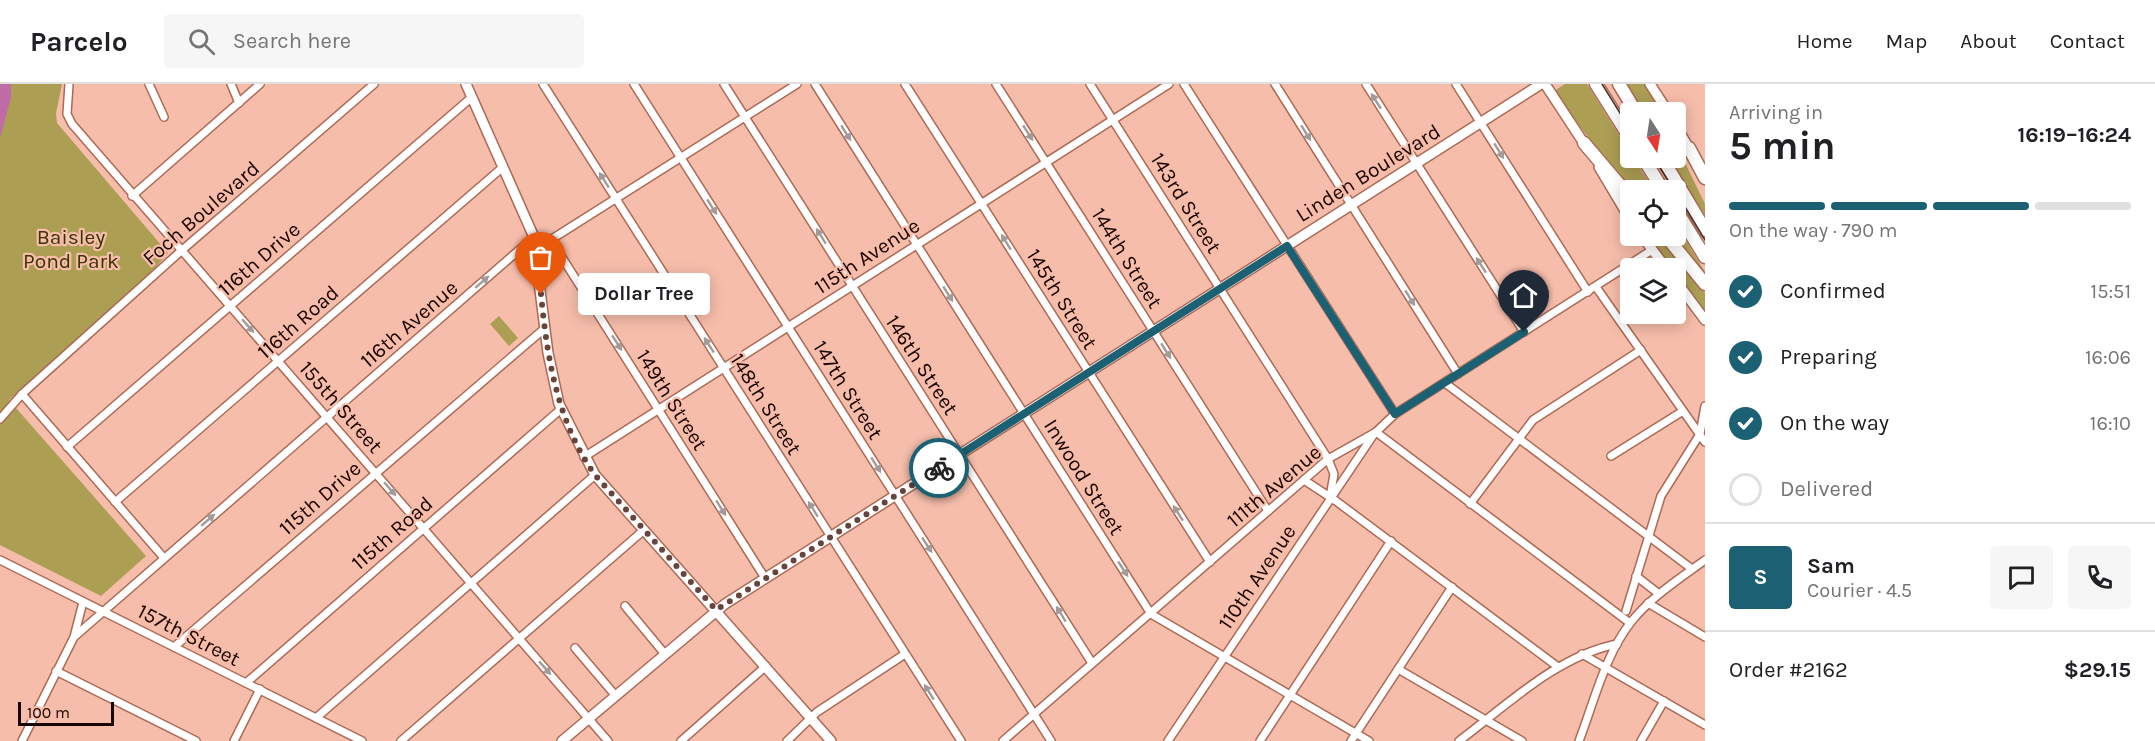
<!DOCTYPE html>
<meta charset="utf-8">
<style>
:root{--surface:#fff;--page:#f6f6f6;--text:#202124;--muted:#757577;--line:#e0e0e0;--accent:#1c6173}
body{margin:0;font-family:Karla,sans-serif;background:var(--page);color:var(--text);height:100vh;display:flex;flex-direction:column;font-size:22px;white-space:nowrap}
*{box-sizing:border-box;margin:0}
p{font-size:20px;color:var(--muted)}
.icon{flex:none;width:33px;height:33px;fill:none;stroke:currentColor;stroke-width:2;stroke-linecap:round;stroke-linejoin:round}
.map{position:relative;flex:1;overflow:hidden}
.side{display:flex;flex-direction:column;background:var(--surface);width:450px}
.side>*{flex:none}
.needle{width:39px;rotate:168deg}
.fabs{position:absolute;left:1620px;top:18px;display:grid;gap:12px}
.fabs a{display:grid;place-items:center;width:66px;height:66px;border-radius:6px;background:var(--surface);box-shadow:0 3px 15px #0003;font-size:30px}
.scale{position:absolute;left:18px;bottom:15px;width:96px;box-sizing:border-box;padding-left:6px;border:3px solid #1a0401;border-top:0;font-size:16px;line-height:21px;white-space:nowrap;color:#1a0401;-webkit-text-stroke:4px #f6bdaa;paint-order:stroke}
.pin{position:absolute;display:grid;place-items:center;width:51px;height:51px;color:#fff;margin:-62px -26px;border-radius:50% 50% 50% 0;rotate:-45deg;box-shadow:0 0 6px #0007}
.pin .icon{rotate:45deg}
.courier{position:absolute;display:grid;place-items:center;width:60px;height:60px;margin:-30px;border:4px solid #1c6173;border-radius:50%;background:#fff;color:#222;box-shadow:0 2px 8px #0007}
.bubble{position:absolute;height:42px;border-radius:6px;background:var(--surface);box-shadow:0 3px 15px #0003;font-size:20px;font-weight:700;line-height:42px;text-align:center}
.head em{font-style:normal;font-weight:700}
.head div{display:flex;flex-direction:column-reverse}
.head{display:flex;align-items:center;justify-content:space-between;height:102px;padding:0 24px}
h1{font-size:39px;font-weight:700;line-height:45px}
.bar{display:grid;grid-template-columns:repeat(4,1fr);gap:9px 6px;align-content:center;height:72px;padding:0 24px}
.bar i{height:8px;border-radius:4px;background:var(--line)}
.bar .current{background:var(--accent)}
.bar p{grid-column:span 4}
.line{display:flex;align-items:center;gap:15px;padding:0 24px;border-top:2px solid var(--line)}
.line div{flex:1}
.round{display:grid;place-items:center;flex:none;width:63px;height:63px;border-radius:6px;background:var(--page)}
ol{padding:0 24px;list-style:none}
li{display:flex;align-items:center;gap:18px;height:66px}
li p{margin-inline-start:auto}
li .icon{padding:6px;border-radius:50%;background:var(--accent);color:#fff;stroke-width:4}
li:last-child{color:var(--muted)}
li i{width:33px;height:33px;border:3px solid var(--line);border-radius:50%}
header{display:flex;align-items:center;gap:36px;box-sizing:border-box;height:84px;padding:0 30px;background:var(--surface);border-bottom:2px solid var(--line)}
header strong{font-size:28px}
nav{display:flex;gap:33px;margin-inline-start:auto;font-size:21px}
.search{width:420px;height:54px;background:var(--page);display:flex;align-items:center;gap:15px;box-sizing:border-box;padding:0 21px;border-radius:6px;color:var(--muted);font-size:22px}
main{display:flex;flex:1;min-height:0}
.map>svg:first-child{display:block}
.green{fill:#ac9e53}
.water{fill:#be6ba7}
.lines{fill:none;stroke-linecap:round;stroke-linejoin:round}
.minor-casing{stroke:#ac6a56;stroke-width:10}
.secondary-casing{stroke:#ac6a56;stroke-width:12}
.motorway-casing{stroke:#ac6a56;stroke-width:15}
.minor{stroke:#fff;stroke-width:7}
.secondary{stroke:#fff;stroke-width:9}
.motorway{stroke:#fff;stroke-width:12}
.tram{stroke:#4d2f28;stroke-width:1.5}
.oneway{fill:#a39b99}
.done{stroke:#67453c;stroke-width:6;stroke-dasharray:0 10.8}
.route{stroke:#1c6173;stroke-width:8}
.labels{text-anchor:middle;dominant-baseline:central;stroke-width:4.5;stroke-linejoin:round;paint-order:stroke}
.street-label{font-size:21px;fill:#1a0401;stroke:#f6bdaa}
.park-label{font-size:21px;fill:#3b3203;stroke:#f6bdaa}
</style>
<header>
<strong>Parcelo</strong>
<div class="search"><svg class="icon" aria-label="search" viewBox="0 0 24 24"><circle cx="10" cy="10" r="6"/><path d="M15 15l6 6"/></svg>Search here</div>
<nav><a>Home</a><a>Map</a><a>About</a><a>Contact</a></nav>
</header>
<main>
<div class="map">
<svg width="1705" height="657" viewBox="0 0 1705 657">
<rect width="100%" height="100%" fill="#f6bdaa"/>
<!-- green -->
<g class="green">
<polygon points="0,0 62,0 56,29 57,39 168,169 139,202 9,316 146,472 101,512 0,461"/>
<polygon points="1565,0 1587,0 1630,69 1630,74 1633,74 1654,106 1630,106 1612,86 1554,7"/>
<polygon points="1622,0 1645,0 1660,28 1640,28"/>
<polygon points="1676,60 1705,120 1705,131 1668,74 1676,74"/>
<polygon points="1676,141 1705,188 1701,190 1669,152 1676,152"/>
<polygon points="1647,152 1661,152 1705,209 1705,229 1676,189 1676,184 1672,184"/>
<polygon points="499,232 518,254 509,262 490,240"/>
</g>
<!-- water -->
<polygon class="water" points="0,0 11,0 11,13 0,54"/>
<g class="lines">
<defs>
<g id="minor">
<polyline points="69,0 67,30 72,40 608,657"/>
<polyline points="149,0 164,33"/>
<polyline points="231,0 239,19"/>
<polyline points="543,0 961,657"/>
<polyline points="634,0 1051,657"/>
<polyline points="724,0 1092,579"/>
<polyline points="815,0 1151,530 1369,657"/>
<polyline points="905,0 1210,478"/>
<polyline points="996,0 1268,427"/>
<polyline points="1090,0 1328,375 1334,390 1330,413"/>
<polyline points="1184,0 1395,330"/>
<polyline points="1275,0 1458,290"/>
<polyline points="1366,0 1524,248"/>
<polyline points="1456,0 1588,208"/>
<polyline points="132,112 260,0"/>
<polyline points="551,156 765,494"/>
<polyline points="1596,203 1705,358"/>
<polyline points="1445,299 1692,485"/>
<polyline points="22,310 164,474"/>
<polyline points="0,335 22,310 181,167 374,0"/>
<polyline points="1376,348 1630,539"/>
<polyline points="67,363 472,13"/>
<polyline points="1611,372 1683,327"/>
<polyline points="584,373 1169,0"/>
<polyline points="1304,396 1336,417 1558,583"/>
<polyline points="115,418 503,83"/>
<polyline points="1470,420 1533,336 1641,266"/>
<polyline points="0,476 362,657"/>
<polyline points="1636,492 1659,510"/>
<polyline points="1648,519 1705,553"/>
<polyline points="625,522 664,569"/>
<polyline points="1626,527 1661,412 1700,350 1705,322"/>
<polyline points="74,553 83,518"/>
<polyline points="174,563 544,245"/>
<polyline points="575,564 615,611"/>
<polyline points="1582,570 1705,641"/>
<polyline points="1398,585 1522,657"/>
<polyline points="56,587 196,657"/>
<polyline points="246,599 561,325"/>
<polyline points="316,634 595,391"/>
<polyline points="22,657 74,553 526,160 544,160 797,0"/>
<polyline points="234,657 260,605"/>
<polyline points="401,657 644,446"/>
<polyline points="681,657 766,582"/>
<polyline points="787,657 817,628 905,570"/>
<polyline points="1003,657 1328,375 1376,348 1395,330 1652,166"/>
<polyline points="1168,657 1374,350"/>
<polyline points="1260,657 1391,457"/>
<polyline points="1351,657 1452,503"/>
<path d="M1459,657c48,-36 98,-85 158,-97"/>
<path d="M1579,657c15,-39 26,-86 52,-119 20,-25 48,-43 74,-62"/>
<polyline points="1641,657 1664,617"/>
</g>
<g id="secondary">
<polyline points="466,0 533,151 548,269 559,320 595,391 831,657"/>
<polyline points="1545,0 1587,64"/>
<polyline points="1650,0 1668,28"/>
<polyline points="1676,42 1691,68"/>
<polyline points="1599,83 1630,135"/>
<polyline points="1642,152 1666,184"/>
<polyline points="1676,197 1705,236"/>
<polyline points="562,657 725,520 1541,0"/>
</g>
<g id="motorway">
<polyline points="1596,0 1630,54"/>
<polyline points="1619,0 1636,28"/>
<polyline points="1584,59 1630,113"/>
<polyline points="1689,64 1705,94"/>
<polyline points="1643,74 1663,106"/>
<polyline points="1662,74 1705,146"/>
<polyline points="1676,126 1705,173"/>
<polyline points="1666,152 1705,200"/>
</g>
</defs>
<!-- minor casing -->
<use href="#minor" class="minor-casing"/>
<!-- secondary casing -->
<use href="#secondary" class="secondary-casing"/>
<!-- motorway casing -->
<use href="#motorway" class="motorway-casing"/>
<!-- minor -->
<use href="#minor" class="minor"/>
<!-- secondary -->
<use href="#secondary" class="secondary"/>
<!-- motorway -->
<use href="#motorway" class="motorway"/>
<!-- tram -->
<g class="tram">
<polyline points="1602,0 1630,45"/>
<polyline points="1654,74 1674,106"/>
<polyline points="1676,108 1705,156"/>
</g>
</g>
<!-- one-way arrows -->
<defs><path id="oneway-solid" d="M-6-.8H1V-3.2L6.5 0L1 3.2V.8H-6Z" transform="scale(1.5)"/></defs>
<g class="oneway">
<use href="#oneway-solid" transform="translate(1376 17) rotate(-123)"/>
<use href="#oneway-solid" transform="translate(846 49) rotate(58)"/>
<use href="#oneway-solid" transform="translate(1028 49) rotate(57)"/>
<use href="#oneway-solid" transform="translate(1306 49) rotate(58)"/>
<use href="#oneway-solid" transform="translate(1499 67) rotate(58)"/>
<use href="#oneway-solid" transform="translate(604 96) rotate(-122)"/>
<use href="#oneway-solid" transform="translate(712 123) rotate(58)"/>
<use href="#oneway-solid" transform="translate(821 152) rotate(-122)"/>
<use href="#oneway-solid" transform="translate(1006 158) rotate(-122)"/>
<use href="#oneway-solid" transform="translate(1481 181) rotate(-123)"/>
<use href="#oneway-solid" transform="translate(482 198) rotate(-41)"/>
<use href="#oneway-solid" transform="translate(948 210) rotate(58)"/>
<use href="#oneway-solid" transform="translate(1410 214) rotate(58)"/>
<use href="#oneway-solid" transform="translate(248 242) rotate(49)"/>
<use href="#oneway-solid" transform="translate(617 259) rotate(57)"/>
<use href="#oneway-solid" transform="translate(709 261) rotate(-123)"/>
<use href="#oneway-solid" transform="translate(1166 267) rotate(57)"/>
<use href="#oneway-solid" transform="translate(876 381) rotate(58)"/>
<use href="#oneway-solid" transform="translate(390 405) rotate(49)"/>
<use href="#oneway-solid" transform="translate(721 424) rotate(58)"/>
<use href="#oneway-solid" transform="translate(813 425) rotate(-122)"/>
<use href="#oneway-solid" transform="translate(1178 429) rotate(-123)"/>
<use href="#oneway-solid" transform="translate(208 436) rotate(-41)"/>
<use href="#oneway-solid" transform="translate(927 461) rotate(57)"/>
<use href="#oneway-solid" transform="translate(1123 485) rotate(57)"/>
<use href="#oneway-solid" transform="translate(1061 530) rotate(-122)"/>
<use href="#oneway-solid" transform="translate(545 584) rotate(49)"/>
<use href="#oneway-solid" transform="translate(929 608) rotate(-122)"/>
</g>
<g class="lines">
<!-- done -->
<path class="done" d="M541,210c6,63 16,128 54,181l121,135 223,-142"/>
<!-- route -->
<polyline class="route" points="939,384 1287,162 1395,330 1524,248"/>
</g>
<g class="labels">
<!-- street labels -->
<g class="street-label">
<text transform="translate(1368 89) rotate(-32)">Linden Boulevard</text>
<text transform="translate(1186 119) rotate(58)">143rd Street</text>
<text transform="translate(201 129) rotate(-41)">Foch Boulevard</text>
<text transform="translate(867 172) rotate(-33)">115th Avenue</text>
<text transform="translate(1127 174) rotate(58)">144th Street</text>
<text transform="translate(259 175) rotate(-41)">116th Drive</text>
<text transform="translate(1062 215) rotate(58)">145th Street</text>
<text transform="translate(298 238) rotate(-41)">116th Road</text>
<text transform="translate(409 240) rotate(-41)">116th Avenue</text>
<text transform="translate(922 281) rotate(57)">146th Street</text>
<text transform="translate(848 306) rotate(58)">147th Street</text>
<text transform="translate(672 316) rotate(58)">149th Street</text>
<text transform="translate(766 320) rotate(58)">148th Street</text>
<text transform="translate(341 323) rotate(49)">155th Street</text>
<text transform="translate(1084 393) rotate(58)">Inwood Street</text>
<text transform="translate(1274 402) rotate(-40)">111th Avenue</text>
<text transform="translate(320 414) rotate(-41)">115th Drive</text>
<text transform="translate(392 449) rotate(-41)">115th Road</text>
<text transform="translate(1257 493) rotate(-56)">110th Avenue</text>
<text transform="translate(189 551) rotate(27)">157th Street</text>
</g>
<!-- park labels -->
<g class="park-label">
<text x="71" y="153">Baisley<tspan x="71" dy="24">Pond Park</tspan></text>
</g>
</g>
</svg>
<div class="fabs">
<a><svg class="needle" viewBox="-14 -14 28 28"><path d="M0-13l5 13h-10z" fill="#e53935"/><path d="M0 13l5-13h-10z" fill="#757577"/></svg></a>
<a><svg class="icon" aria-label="locate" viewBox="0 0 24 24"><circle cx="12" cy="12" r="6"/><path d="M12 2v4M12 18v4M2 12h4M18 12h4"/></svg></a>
<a><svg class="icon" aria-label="layers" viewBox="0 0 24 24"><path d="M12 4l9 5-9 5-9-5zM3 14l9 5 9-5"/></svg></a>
</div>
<div class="scale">100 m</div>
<div class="pin" style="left:541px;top:210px;background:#ea580c"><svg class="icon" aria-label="bag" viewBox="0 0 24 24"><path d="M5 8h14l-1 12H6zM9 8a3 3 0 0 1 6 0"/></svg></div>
<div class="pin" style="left:1524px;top:248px;background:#1f2937"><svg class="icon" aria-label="home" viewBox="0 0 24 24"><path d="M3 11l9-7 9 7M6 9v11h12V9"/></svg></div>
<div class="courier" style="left:939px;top:384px"><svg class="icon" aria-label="bike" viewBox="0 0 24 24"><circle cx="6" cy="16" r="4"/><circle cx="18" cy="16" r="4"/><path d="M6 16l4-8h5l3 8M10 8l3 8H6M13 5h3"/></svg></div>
<div class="bubble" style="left:578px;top:189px;width:132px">Dollar Tree</div>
</div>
<section class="side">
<div class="head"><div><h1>5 min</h1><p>Arriving in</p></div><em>16:19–16:24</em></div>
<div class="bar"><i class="current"></i><i class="current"></i><i class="current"></i><i></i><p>On the way · 790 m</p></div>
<ol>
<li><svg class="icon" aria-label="check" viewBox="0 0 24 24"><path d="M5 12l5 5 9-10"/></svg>Confirmed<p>15:51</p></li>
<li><svg class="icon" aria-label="check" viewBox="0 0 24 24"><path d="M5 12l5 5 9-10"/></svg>Preparing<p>16:06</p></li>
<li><svg class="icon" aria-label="check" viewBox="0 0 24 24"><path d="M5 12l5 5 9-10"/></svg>On the way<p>16:10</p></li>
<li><i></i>Delivered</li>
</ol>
<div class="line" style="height:108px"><b class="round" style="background:var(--accent);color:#fff">S</b><div><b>Sam</b><p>Courier · 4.5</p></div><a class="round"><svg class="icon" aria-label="chat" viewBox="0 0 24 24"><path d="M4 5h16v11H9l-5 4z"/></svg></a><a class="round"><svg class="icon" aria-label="phone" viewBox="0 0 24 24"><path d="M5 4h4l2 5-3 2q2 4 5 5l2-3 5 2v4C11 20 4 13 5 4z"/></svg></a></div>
<div class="line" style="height:78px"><div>Order #2162</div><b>$29.15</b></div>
</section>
</main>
